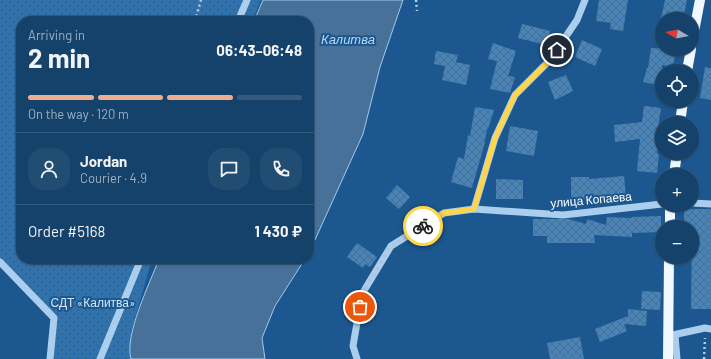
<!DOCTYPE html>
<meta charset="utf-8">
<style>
:root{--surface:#15426b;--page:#224d73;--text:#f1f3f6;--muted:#9db0c1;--line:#345b7e;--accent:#eead8d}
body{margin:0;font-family:Barlow,sans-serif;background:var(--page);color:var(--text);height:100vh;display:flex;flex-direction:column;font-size:15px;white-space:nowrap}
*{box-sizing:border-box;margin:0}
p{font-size:13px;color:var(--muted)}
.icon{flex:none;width:22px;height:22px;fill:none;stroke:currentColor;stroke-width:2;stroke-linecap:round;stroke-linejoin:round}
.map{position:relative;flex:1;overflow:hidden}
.details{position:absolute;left:16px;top:16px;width:298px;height:248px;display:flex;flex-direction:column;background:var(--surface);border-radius:16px;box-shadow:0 1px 3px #0004,0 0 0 1px var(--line)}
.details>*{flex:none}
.needle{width:26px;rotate:280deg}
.controls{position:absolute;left:655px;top:12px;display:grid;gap:8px}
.controls a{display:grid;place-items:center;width:44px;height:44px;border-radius:50%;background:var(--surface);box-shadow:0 1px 3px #0004,0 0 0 1px var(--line);font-size:20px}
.pin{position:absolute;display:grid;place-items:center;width:34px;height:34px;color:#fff;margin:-17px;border:2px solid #fff;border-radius:50%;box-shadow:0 1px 4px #0007}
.courier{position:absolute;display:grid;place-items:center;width:40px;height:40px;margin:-20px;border:3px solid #ffd54a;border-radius:50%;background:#fff;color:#222;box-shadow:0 1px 5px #0007}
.overview em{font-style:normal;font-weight:700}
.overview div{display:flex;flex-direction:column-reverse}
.overview{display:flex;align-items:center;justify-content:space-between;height:68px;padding:0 12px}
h1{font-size:26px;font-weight:700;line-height:30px}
.bar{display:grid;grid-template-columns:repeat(4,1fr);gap:6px 4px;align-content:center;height:48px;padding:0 12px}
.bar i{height:5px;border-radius:3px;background:var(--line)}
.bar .current{background:var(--accent)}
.bar p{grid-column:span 4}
.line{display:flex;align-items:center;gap:10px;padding:0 12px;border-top:1px solid var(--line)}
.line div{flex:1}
.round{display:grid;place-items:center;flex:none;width:42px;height:42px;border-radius:16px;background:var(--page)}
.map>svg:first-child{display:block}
.garden{fill:url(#garden-dots)}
.water{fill:#477199;stroke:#9ecaf0}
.building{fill:url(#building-cross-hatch)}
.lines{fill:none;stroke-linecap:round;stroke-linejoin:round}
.path{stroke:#abceee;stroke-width:2.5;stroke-dasharray:2 3;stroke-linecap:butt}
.minor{stroke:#abceee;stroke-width:7}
.major{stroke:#f1f8ff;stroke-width:10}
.done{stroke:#b0c5d8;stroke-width:4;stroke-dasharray:0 7.2}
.route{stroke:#ffd54a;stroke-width:5}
.labels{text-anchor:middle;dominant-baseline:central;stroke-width:4;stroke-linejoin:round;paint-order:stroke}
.street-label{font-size:12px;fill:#fff;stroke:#1c588f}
.park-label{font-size:12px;fill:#d0e7fa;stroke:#1c588f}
.water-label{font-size:13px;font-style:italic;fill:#b7d8f5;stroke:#1c588f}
</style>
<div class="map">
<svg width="711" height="359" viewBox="0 0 711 359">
<defs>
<pattern id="garden-dots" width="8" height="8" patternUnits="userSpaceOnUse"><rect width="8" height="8" fill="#2f72ad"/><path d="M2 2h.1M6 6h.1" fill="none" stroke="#3f5d78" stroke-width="1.8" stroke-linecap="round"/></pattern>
<pattern id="building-cross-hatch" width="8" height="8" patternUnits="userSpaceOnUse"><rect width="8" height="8" fill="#4984b8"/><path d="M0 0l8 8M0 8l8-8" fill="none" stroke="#4a6e8d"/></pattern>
</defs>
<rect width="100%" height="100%" fill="#1c588f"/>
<!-- garden -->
<polygon class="garden" points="0,0 261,0 252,21 21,21 21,259 152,259 131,332 132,359 50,359 54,318 0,262"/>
<!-- water -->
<g class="water">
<polygon points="263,0 403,0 380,67 363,134 309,253 309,21 254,21"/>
<path d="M159,259h146l-30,47 -13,32 3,21h-134c-7,-24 19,-76 28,-100z"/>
</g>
<!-- building -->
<g class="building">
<polygon points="599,0 628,0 623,31 610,29 611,23 596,21"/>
<polygon points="665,0 687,0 683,19 661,19"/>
<polygon points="522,24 550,31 546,45 518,38"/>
<polygon points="582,40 602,49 595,66 575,57"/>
<polygon points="493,43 516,51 508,76 515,77 510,93 490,89 497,61 488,59"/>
<polygon points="651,48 676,49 673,67 662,65 662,86 643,82 647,68 648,68"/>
<polygon points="436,51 458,55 456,62 470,65 466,85 442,80 445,66 434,64"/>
<polygon points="705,67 711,68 711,100 700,98"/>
<polygon points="566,75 573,91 555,100 548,82"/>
<polygon points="644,106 661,108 658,127 661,128 657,153 659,154 657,173 637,171 640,139 615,142 614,125 642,122"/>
<polygon points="475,107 494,110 488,129 487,129 484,146 472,188 451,182 458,157 464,159 468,135 470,136"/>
<polygon points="510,126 538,131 534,156 506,151"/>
<polygon points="624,176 626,197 571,199 571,177 589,177 589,179"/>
<polygon points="496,179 523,180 523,199 496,199"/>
<polygon points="397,185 410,197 399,209 386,198"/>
<polygon points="684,209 711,209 711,309 691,309 692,227 684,227"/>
<polygon points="661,216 661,232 632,233 632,237 594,235 595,243 547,243 547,236 533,236 533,219 568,219 586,224 587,219 606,225 607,217 632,218 632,217"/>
<polygon points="357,243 377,257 370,267 365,264 363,268 347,257"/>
<polygon points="642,291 661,292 660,310 641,309"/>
<polygon points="628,309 647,311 646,326 624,324 627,331 600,342 595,329 628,316"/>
<polygon points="580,337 584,359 550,359 547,343"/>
</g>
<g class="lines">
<!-- path -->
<g class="path">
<polyline points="416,0 417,11"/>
<polyline points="195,21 201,0"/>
<polyline points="704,359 705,338"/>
</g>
<!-- minor -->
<g class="minor">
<polyline points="238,21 247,0"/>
<polyline points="692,203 711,204"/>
<polyline points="474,209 495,138 515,95 550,60 577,20 585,0"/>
<polyline points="0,262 54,318 50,359"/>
<polyline points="675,335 677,359"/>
<polyline points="668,336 705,328 711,329"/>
<polyline points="100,359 141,259"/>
<polyline points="357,359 353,346 362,294 391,246 444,213 474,209 563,215 662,204"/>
</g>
<!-- major -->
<g class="major">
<polyline points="692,42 700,0"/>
<polyline points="687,71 691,49"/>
<polyline points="680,123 683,101"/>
<polyline points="674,175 677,153"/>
<polyline points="670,227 670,205"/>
<polyline points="668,359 669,257"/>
</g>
</g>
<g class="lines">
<!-- done -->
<polyline class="done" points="360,307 362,294 391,246 423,226"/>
<!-- route -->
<polyline class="route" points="423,226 444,213 474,209 495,138 515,95 550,60 557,50"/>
</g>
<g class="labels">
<!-- street labels -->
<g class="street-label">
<text transform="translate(591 199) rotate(-5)">улица Копаева</text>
</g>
<!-- park labels -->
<g class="park-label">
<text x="93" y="302">СДТ «Калитва»</text>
</g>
<!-- water labels -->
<g class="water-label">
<text x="348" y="39">Калитва</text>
</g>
</g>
</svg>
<div class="controls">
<a><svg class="needle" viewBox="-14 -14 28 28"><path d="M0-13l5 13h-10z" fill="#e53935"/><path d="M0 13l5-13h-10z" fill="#9db0c1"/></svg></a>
<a><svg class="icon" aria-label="locate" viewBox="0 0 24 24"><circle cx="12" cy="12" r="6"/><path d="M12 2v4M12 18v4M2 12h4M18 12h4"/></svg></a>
<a><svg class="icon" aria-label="layers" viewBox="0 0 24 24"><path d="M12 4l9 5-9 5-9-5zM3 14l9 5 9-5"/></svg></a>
<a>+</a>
<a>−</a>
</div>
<div class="pin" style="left:360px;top:307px;background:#ea580c"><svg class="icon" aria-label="bag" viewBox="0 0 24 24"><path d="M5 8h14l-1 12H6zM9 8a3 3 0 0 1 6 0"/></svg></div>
<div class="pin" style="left:557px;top:50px;background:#1f2937"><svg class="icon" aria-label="home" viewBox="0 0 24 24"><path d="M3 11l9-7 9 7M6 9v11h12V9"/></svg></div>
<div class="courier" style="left:423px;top:226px"><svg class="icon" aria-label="bike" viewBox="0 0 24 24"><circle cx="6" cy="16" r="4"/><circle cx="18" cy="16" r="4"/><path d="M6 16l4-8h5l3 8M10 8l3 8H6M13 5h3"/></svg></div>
<section class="details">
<div class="overview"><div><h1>2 min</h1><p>Arriving in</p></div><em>06:43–06:48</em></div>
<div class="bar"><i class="current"></i><i class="current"></i><i class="current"></i><i></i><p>On the way · 120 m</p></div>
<div class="line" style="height:72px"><a class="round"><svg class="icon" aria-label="person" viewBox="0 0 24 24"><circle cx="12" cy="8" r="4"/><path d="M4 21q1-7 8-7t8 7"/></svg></a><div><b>Jordan</b><p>Courier · 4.9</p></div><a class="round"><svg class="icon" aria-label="chat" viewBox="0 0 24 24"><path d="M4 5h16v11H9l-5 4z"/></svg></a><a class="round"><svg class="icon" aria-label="phone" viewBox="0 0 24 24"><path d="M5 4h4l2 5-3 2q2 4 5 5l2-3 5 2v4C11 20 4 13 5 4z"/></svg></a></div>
<div class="line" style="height:52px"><div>Order #5168</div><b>1 430 ₽</b></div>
</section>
</div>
